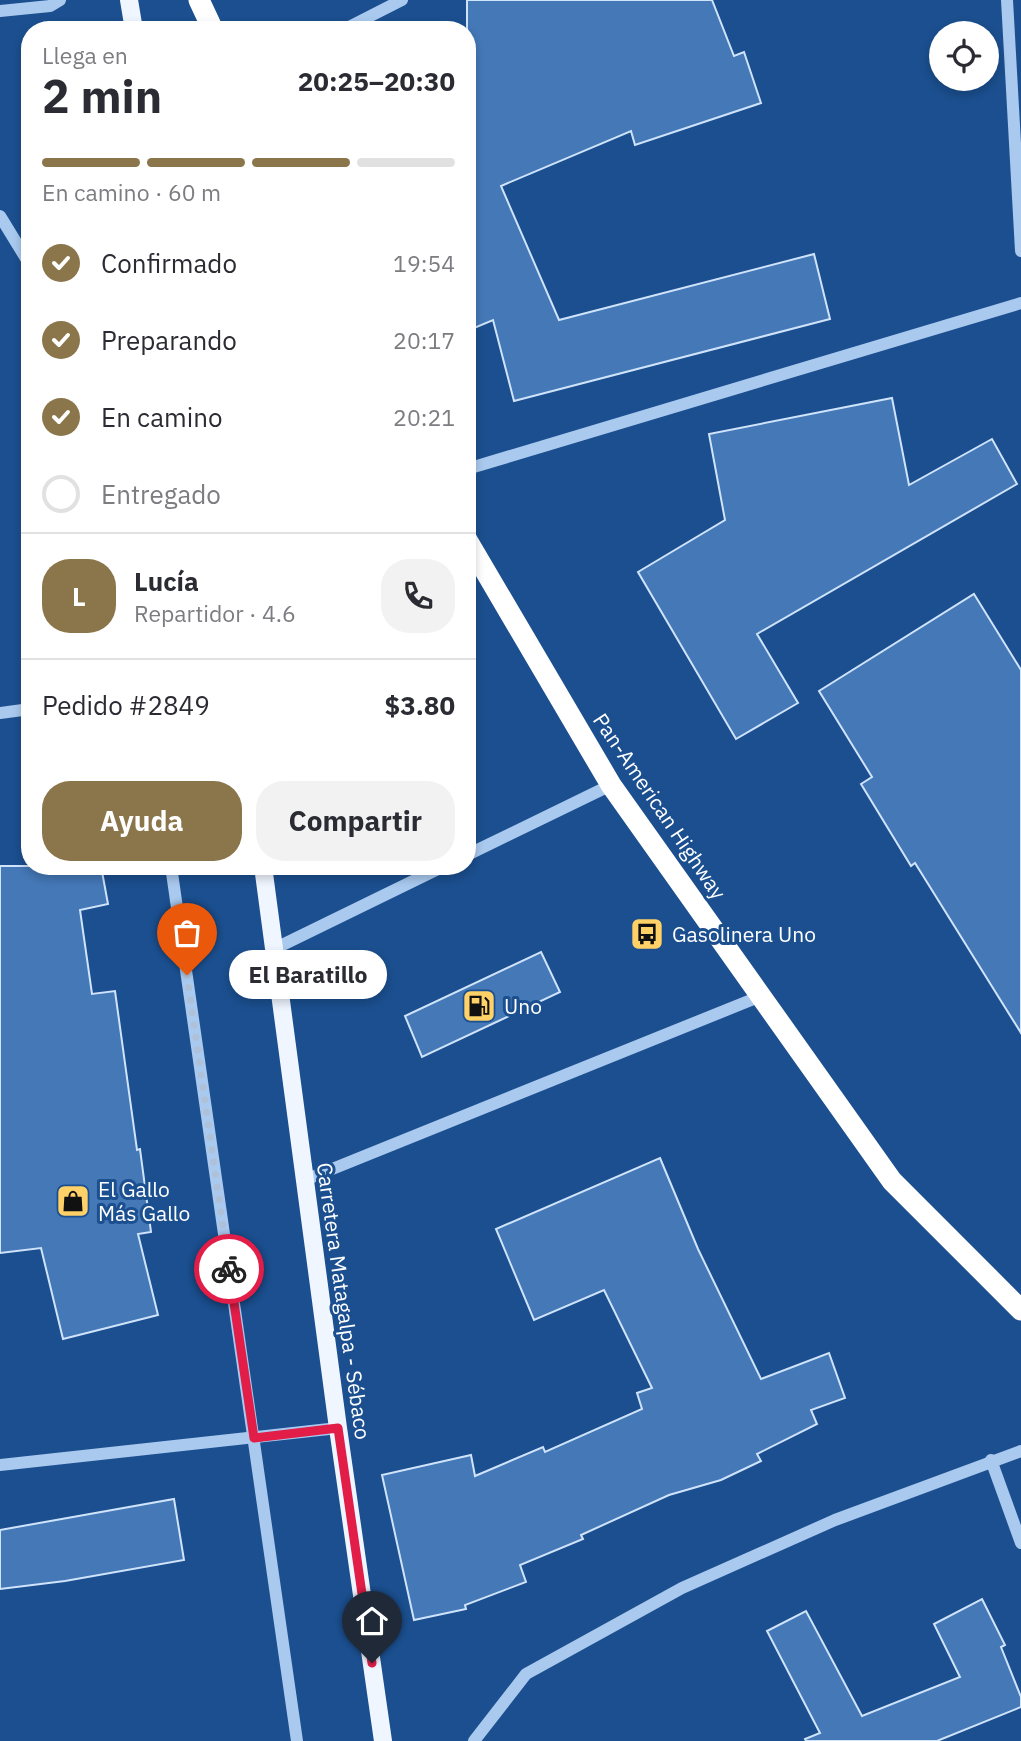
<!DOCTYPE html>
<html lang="es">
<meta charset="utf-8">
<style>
:root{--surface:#fff;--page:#f2f2f3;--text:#2b2b33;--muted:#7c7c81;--line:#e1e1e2;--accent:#8a764a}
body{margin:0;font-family:"IBM Plex Sans",sans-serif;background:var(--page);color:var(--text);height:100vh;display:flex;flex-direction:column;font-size:26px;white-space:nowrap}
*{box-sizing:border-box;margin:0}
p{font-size:23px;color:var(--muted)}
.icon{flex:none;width:38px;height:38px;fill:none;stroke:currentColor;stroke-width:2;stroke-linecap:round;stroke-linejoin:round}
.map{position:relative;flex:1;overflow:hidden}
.drawer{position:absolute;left:21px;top:21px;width:455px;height:854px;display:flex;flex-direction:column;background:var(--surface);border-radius:28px;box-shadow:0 4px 10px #0003}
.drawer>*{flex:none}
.fabs{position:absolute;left:929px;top:21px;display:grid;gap:14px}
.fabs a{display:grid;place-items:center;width:70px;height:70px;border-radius:50%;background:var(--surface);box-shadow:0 4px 10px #0003;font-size:35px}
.pin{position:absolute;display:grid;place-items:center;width:60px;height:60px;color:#fff;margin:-72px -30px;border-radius:50% 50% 50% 0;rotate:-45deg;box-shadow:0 0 7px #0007}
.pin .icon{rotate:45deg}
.courier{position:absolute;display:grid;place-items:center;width:70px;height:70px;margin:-35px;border:5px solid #e11d48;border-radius:50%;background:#fff;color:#222;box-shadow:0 2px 9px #0007}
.bubble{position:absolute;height:49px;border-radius:24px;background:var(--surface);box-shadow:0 4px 10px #0003;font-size:23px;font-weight:800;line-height:49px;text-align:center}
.head em{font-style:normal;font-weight:800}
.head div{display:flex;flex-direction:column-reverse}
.head{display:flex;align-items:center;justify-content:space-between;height:119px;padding:0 21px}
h1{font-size:46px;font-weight:800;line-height:52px}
.bar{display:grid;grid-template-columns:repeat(4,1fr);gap:10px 7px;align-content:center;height:84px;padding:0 21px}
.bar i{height:9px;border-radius:5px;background:var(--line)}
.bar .active{background:var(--accent)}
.bar p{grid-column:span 4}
.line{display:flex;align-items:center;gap:18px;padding:0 21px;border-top:2px solid var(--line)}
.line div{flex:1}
.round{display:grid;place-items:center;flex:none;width:74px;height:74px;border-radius:28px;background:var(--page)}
ol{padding:0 21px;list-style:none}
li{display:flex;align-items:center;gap:21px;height:77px}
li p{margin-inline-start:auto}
li .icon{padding:7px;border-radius:50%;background:var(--accent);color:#fff;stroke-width:4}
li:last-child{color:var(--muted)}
li i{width:38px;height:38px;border:4px solid var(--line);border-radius:50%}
.action{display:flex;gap:14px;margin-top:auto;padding:14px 21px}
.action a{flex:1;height:80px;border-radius:28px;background:var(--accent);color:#fff;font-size:28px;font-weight:800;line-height:80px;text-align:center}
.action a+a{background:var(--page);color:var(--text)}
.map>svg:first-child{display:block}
.building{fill:#4478b7;stroke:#cfe3fa;stroke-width:2}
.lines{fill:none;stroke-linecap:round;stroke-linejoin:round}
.minor{stroke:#a9c9ee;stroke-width:12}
.major{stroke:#f0f6ff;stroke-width:18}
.highway{stroke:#fff;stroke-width:21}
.done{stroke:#afc1d8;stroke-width:7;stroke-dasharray:0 12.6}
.route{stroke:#e11d48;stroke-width:9}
.labels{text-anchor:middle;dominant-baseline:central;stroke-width:6;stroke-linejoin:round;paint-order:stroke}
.street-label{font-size:21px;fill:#fff;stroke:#1b4f8f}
.poi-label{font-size:21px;fill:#fff;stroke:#1b4f8f;text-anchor:start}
</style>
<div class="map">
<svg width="1021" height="1741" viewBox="0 0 1021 1741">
<rect width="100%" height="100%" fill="#1b4f8f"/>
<!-- building -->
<g class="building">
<polygon points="467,0 712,0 734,56 744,52 761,103 635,145 631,131 501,186 559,320 814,254 830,319 514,401 493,320 467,331"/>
<polygon points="892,398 909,485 992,439 1017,484 757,634 798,703 736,739 638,572 725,520 709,434"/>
<polygon points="974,594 1021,670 1021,1033 915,863 911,866 861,784 872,777 819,691"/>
<polygon points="0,866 101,866 108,904 80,910 92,994 115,991 137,1150 140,1149 151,1232 138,1234 158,1315 63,1339 41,1248 0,1253"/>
<polygon points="541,952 560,992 422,1057 405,1016"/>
<polygon points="660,1158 698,1249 761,1379 829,1353 845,1398 811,1410 817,1424 757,1454 761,1461 721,1480 669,1495 581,1535 583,1539 520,1565 526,1582 465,1605 466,1609 414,1620 382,1475 471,1455 475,1476 543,1447 545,1452 642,1409 637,1393 652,1388 604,1290 534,1320 496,1229"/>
<polygon points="174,1499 184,1560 65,1581 0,1589 0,1530"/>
<polygon points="982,1599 1005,1645 1001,1647 1021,1697 1021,1707 937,1741 806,1741 805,1739 820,1733 767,1631 806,1611 862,1716 960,1677 934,1624"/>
</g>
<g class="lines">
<!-- minor -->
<g class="minor">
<polyline points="1007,0 1021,251"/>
<polyline points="0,11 50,6 60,0"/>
<polyline points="343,30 402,0"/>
<polyline points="0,216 30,265"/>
<polyline points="467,469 1021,303"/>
<polyline points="0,713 30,709"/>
<polyline points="467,855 611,785"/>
<polyline points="171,866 297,1741"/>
<polyline points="274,949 444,866"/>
<polyline points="305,1180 761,996"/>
<polyline points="991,1460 1021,1543"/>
<polyline points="0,1465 338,1428"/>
<polyline points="474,1741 526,1674 682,1588 835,1520 1021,1451"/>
</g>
<!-- major -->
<g class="major">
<polyline points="129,0 134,30"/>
<polyline points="263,866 338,1428 383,1741"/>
</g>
<!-- highway -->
<g class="highway">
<polyline points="199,0 213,30"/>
<polyline points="467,540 611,785 892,1181 1021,1310"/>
</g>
</g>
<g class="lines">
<!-- done -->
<polyline class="done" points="187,975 229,1269"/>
<!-- route -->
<polyline class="route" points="229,1269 254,1438 338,1428 372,1663"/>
</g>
<!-- icons -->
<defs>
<symbol id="bus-square" viewBox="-11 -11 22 22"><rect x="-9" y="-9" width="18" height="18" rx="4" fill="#ffd166" stroke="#1b4f8f"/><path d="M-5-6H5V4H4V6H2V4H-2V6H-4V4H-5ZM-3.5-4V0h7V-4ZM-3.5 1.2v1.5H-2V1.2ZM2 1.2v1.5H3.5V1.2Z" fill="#111"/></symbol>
<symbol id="fuel-square" viewBox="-11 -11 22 22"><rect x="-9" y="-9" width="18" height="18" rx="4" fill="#ffd166" stroke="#1b4f8f"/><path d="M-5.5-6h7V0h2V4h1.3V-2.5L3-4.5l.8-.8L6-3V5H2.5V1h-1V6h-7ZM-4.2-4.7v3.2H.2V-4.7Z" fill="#111"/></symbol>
<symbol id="shop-square" viewBox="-11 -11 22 22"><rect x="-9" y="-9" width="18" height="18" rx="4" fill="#ffd166" stroke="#1b4f8f"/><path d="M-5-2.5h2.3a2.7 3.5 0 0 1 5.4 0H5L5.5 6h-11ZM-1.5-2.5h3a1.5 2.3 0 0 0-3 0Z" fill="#111"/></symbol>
</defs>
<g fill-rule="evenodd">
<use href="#bus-square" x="628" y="915" width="38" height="38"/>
<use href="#fuel-square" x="460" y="987" width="38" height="38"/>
<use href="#shop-square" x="54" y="1182" width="38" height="38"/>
</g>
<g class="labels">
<!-- street labels -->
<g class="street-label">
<text transform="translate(660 806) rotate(56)">Pan-American Highway</text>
<text transform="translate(344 1301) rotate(82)">Carretera Matagalpa - Sébaco</text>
</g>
<!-- poi labels -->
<g class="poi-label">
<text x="672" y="934">Gasolinera Uno</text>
<text x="504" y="1006">Uno</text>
<text x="98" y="1189">El Gallo<tspan x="98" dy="24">Más Gallo</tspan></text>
</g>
</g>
</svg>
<div class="fabs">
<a><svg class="icon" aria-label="locate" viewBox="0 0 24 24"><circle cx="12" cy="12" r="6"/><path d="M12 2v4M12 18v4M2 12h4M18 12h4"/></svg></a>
</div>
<div class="pin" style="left:187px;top:975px;background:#ea580c"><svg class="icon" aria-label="bag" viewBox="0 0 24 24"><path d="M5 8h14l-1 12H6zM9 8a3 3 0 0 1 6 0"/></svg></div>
<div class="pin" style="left:372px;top:1663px;background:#1f2937"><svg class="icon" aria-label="home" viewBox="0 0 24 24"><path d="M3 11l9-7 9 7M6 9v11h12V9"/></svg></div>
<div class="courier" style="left:229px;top:1269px"><svg class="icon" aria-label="bike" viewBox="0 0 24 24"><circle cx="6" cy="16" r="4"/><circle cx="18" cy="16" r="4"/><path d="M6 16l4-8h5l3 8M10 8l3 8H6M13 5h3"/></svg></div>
<div class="bubble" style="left:229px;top:950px;width:158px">El Baratillo</div>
<section class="drawer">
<div class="head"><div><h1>2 min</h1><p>Llega en</p></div><em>20:25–20:30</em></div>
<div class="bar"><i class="active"></i><i class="active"></i><i class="active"></i><i></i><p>En camino · 60 m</p></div>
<ol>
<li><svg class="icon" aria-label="check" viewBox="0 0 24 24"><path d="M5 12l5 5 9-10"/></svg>Confirmado<p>19:54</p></li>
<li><svg class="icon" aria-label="check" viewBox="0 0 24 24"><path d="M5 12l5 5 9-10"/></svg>Preparando<p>20:17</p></li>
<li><svg class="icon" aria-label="check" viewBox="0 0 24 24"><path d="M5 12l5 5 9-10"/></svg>En camino<p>20:21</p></li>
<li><i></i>Entregado</li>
</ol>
<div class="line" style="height:126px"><b class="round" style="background:var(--accent);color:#fff">L</b><div><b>Lucía</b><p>Repartidor · 4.6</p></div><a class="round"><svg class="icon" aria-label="phone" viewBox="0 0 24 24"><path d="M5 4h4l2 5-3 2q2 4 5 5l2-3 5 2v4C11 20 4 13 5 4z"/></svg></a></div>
<div class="line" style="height:91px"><div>Pedido #2849</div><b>$3.80</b></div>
<div class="action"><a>Ayuda</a><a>Compartir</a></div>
</section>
</div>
